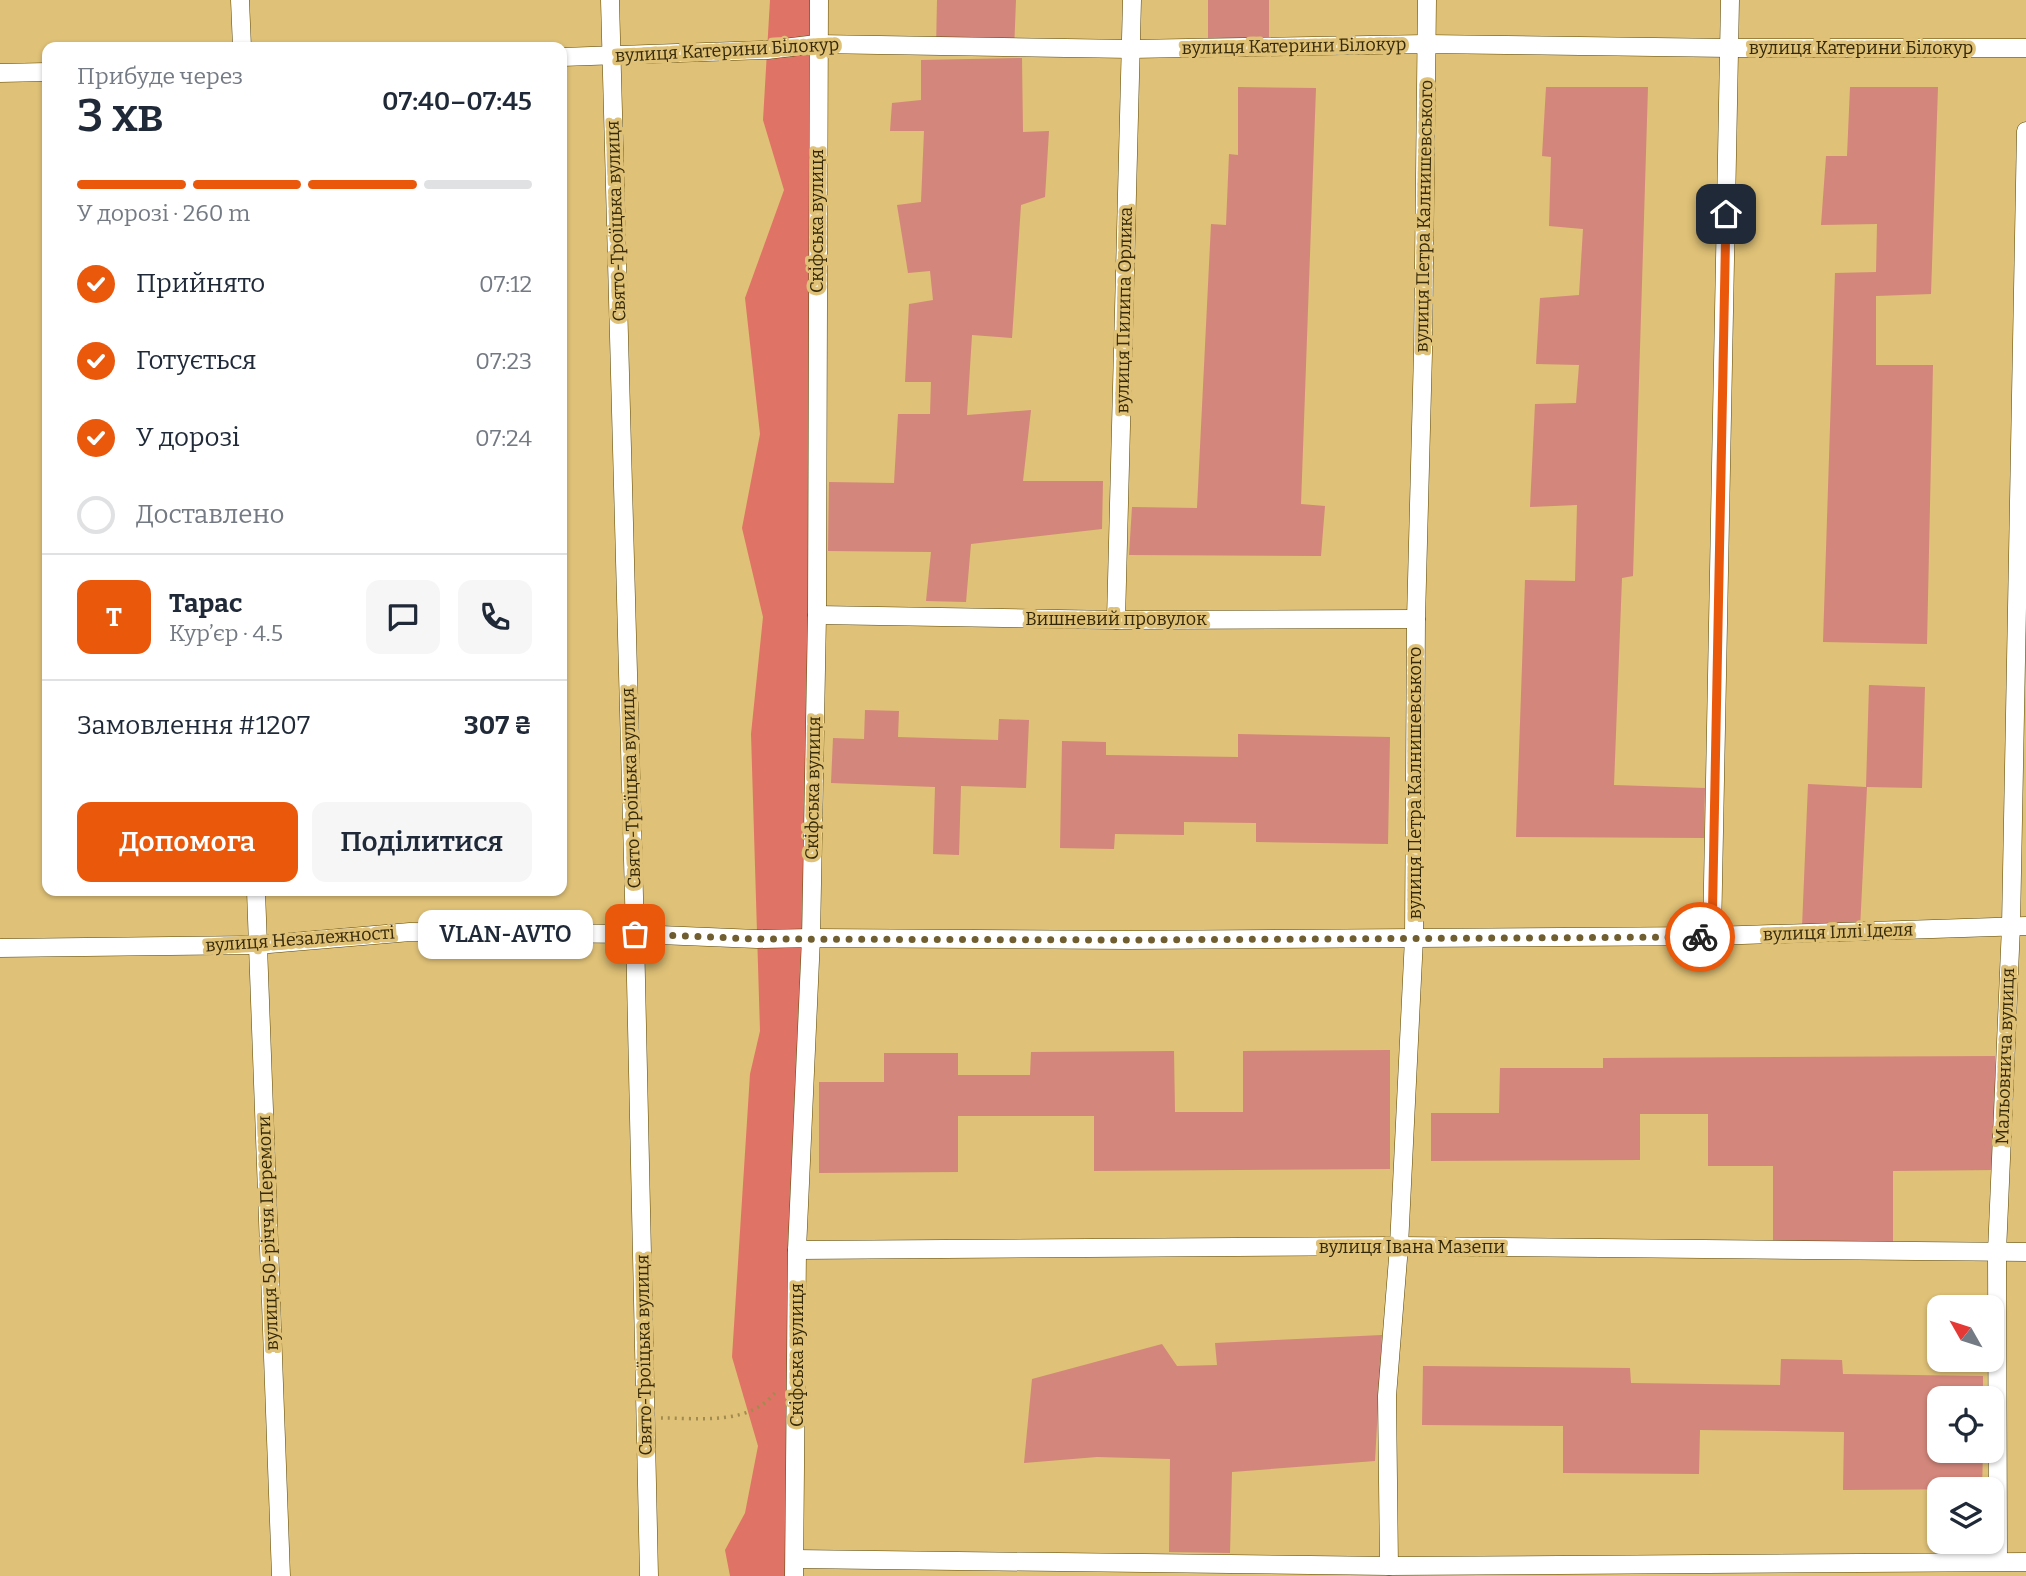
<!DOCTYPE html>
<html lang="uk">
<meta charset="utf-8">
<style>
:root{--surface:#fff;--page:#f6f6f7;--text:#1f2937;--muted:#747a83;--line:#e0e1e3;--accent:#ea580c}
body{margin:0;font-family:Bitter,serif;background:var(--page);color:var(--text);height:100vh;display:flex;flex-direction:column;font-size:26px;white-space:nowrap}
*{box-sizing:border-box;margin:0}
p{font-size:23px;color:var(--muted)}
.icon{flex:none;width:38px;height:38px;fill:none;stroke:currentColor;stroke-width:2;stroke-linecap:round;stroke-linejoin:round}
.map{position:relative;flex:1;overflow:hidden}
.drawer{position:absolute;left:42px;top:42px;width:525px;height:854px;display:flex;flex-direction:column;background:var(--surface);border-radius:14px;box-shadow:0 2px 5px #0004}
.drawer>*{flex:none}
.needle{width:46px;rotate:309deg}
.controls{position:absolute;left:1927px;top:1295px;display:grid;gap:14px}
.controls a{display:grid;place-items:center;width:77px;height:77px;border-radius:14px;background:var(--surface);box-shadow:0 2px 5px #0004;font-size:35px}
.pin{position:absolute;display:grid;place-items:center;width:60px;height:60px;color:#fff;margin:-30px;border-radius:14px;box-shadow:0 4px 10px #0006}
.courier{position:absolute;display:grid;place-items:center;width:70px;height:70px;margin:-35px;border:5px solid #ea580c;border-radius:50%;background:#fff;color:#222;box-shadow:0 2px 9px #0007}
.bubble{position:absolute;height:49px;border-radius:14px;background:var(--surface);box-shadow:0 2px 5px #0004;font-size:23px;font-weight:600;line-height:49px;text-align:center}
.headline em{font-style:normal;font-weight:600}
.headline div{display:flex;flex-direction:column-reverse}
.headline{display:flex;align-items:center;justify-content:space-between;height:119px;padding:0 35px}
h1{font-size:46px;font-weight:600;line-height:52px}
.bar{display:grid;grid-template-columns:repeat(4,1fr);gap:10px 7px;align-content:center;height:84px;padding:0 35px}
.bar i{height:9px;border-radius:5px;background:var(--line)}
.bar .current{background:var(--accent)}
.bar p{grid-column:span 4}
.line{display:flex;align-items:center;gap:18px;padding:0 35px;border-top:2px solid var(--line)}
.line div{flex:1}
.round{display:grid;place-items:center;flex:none;width:74px;height:74px;border-radius:14px;background:var(--page)}
ol{padding:0 35px;list-style:none}
li{display:flex;align-items:center;gap:21px;height:77px}
li p{margin-inline-start:auto}
li .icon{padding:7px;border-radius:50%;background:var(--accent);color:#fff;stroke-width:4}
li:last-child{color:var(--muted)}
li i{width:38px;height:38px;border:4px solid var(--line);border-radius:50%}
.action{display:flex;gap:14px;margin-top:auto;padding:14px 35px}
.action a{flex:1;height:80px;border-radius:14px;background:var(--accent);color:#fff;font-size:28px;font-weight:600;line-height:80px;text-align:center}
.action a+a{background:var(--page);color:var(--text)}
.map>svg:first-child{display:block}
.green{fill:#d3867b}
.forest{fill:#df7365}
.lines{fill:none;stroke-linecap:round;stroke-linejoin:round}
.minor-casing{stroke:#5a4505;stroke-width:19}
.path{stroke:#a28b50;stroke-width:3.5;stroke-dasharray:2 5;stroke-linecap:butt}
.minor{stroke:#fff;stroke-width:18}
.done{stroke:#705e30;stroke-width:7;stroke-dasharray:0 12.6}
.route{stroke:#ea580c;stroke-width:9}
.labels{text-anchor:middle;dominant-baseline:central;stroke-width:7;stroke-linejoin:round;paint-order:stroke}
.street-label{font-size:18px;fill:#352909;stroke:#dfc177}
</style>
<div class="map">
<svg width="2026" height="1576" viewBox="0 0 2026 1576">
<rect width="100%" height="100%" fill="#dfc177"/>
<!-- green -->
<g class="green">
<polygon points="937,0 1016,0 1014,51 936,49"/>
<polygon points="1208,0 1269,0 1269,49 1208,48"/>
<polygon points="1022,58 1023,132 1049,131 1045,197 1021,205 1012,338 972,335 967,415 1031,410 1023,481 1103,481 1102,529 971,544 966,602 926,601 931,552 828,551 829,482 894,483 898,414 930,414 931,382 905,382 909,304 933,300 930,271 908,273 897,205 921,202 924,131 890,131 892,103 921,100 921,60"/>
<polygon points="1238,87 1316,88 1301,504 1325,506 1321,556 1129,555 1132,507 1197,508 1211,224 1226,225 1229,154 1238,155"/>
<polygon points="1546,87 1648,87 1633,576 1622,578 1614,785 1705,788 1704,838 1516,837 1525,580 1575,581 1577,505 1530,507 1535,404 1576,403 1579,365 1536,364 1540,298 1579,295 1583,229 1549,226 1551,157 1542,156"/>
<polygon points="1850,87 1938,87 1931,294 1876,296 1876,365 1933,365 1927,644 1823,642 1835,273 1876,272 1877,224 1821,225 1826,156 1847,156"/>
<polygon points="1869,685 1925,687 1922,788 1867,787 1860,929 1802,927 1808,784 1866,787"/>
<polygon points="865,710 899,711 898,737 998,740 999,719 1029,720 1026,788 961,786 959,855 933,854 935,787 831,783 833,738 864,739"/>
<polygon points="1238,734 1390,737 1388,844 1256,842 1256,823 1184,822 1184,835 1115,834 1114,849 1060,848 1062,741 1106,742 1106,755 1238,757"/>
<polygon points="1390,1050 1390,1169 1094,1171 1094,1116 958,1116 958,1172 819,1173 819,1082 884,1082 884,1053 958,1053 958,1075 1030,1075 1031,1052 1174,1051 1175,1112 1243,1112 1243,1051"/>
<polygon points="1995,1056 1995,1170 1893,1171 1893,1254 1773,1254 1773,1166 1708,1166 1708,1114 1640,1114 1640,1160 1431,1161 1431,1113 1499,1113 1500,1068 1603,1068 1603,1058"/>
<polygon points="1382,1335 1375,1461 1232,1472 1230,1553 1169,1552 1170,1459 1097,1457 1024,1463 1032,1379 1162,1344 1177,1366 1217,1365 1215,1343"/>
<polygon points="1781,1359 1842,1360 1843,1374 1983,1376 1983,1398 1939,1398 1939,1451 1983,1451 1982,1489 1843,1490 1844,1432 1700,1430 1699,1474 1563,1473 1563,1426 1422,1425 1423,1366 1630,1368 1631,1383 1780,1385"/>
</g>
<!-- forest -->
<polygon class="forest" points="770,0 819,0 794,1576 730,1576 725,1550 745,1513 758,1446 732,1357 750,1074 760,1031 751,734 763,617 742,528 760,434 745,298 784,190 763,120"/>
<g class="lines">
<defs>
<g id="minor">
<polyline points="240,0 242,47"/>
<polyline points="610,0 635,934 649,1576"/>
<polyline points="562,57 767,50 817,44 1131,49 1426,44 1729,48 2026,48"/>
<polyline points="0,73 47,72"/>
<polyline points="817,615 1116,620 1416,619"/>
<polyline points="1116,620 1132,0"/>
<polyline points="256,891 281,1576"/>
<polyline points="1712,936 1730,0"/>
<polyline points="0,948 257,945 410,932 635,934 757,939 811,938 1128,940 1712,936 2026,926"/>
<polyline points="797,1250 1399,1246 2026,1252"/>
<polyline points="795,1559 1389,1566 2026,1562"/>
<polyline points="1998,1561 1997,1252 2011,926 2026,131"/>
<polyline points="1389,1566 1387,1396 1399,1246 1414,938 1416,619 1423,352 1427,0"/>
<polyline points="794,1576 797,1250 811,938 817,615 819,0"/>
</g>
</defs>
<!-- minor casing -->
<use href="#minor" class="minor-casing"/>
<!-- path -->
<path class="path" d="M661,1418c40,0 90,8 116,-28"/>
<!-- minor -->
<use href="#minor" class="minor"/>
</g>
<g class="lines">
<!-- done -->
<polyline class="done" points="635,934 757,939 1128,940 1700,937"/>
<!-- route -->
<polyline class="route" points="1700,937 1712,936 1726,214"/>
</g>
<g class="labels">
<!-- street labels -->
<g class="street-label">
<text transform="translate(1294 46) rotate(-1)">вулиця Катерини Білокур</text>
<text x="1861" y="48">вулиця Катерини Білокур</text>
<text transform="translate(727 50) rotate(-3)">вулиця Катерини Білокур</text>
<text transform="translate(1424 216) rotate(-89)">вулиця Петра Калнишевського</text>
<text transform="translate(616 221) rotate(-92)">Свято-Троїцька вулиця</text>
<text transform="translate(817 221) rotate(-90)">Скіфська вулиця</text>
<text transform="translate(1124 310) rotate(-89)">вулиця Пилипа Орлика</text>
<text x="1116" y="619">Вишневий провулок</text>
<text transform="translate(1415 783) rotate(-90)">вулиця Петра Калнишевського</text>
<text transform="translate(631 788) rotate(-92)">Свято-Троїцька вулиця</text>
<text transform="translate(813 788) rotate(-89)">Скіфська вулиця</text>
<text transform="translate(1838 932) rotate(-2)">вулиця Іллі Іделя</text>
<text transform="translate(300 939) rotate(-4)">вулиця Незалежності</text>
<text transform="translate(2005 1056) rotate(-88)">Мальовнича вулиця</text>
<text transform="translate(268 1233) rotate(-92)">вулиця 50-річчя Перемоги</text>
<text x="1412" y="1247">вулиця Івана Мазепи</text>
<text transform="translate(644 1355) rotate(-91)">Свято-Троїцька вулиця</text>
<text transform="translate(797 1355) rotate(-90)">Скіфська вулиця</text>
</g>
</g>
</svg>
<div class="controls">
<a><svg class="needle" viewBox="-14 -14 28 28"><path d="M0-13l5 13h-10z" fill="#e53935"/><path d="M0 13l5-13h-10z" fill="#747a83"/></svg></a>
<a><svg class="icon" aria-label="locate" viewBox="0 0 24 24"><circle cx="12" cy="12" r="6"/><path d="M12 2v4M12 18v4M2 12h4M18 12h4"/></svg></a>
<a><svg class="icon" aria-label="layers" viewBox="0 0 24 24"><path d="M12 4l9 5-9 5-9-5zM3 14l9 5 9-5"/></svg></a>
</div>
<div class="pin" style="left:635px;top:934px;background:#ea580c"><svg class="icon" aria-label="bag" viewBox="0 0 24 24"><path d="M5 8h14l-1 12H6zM9 8a3 3 0 0 1 6 0"/></svg></div>
<div class="pin" style="left:1726px;top:214px;background:#1f2937"><svg class="icon" aria-label="home" viewBox="0 0 24 24"><path d="M3 11l9-7 9 7M6 9v11h12V9"/></svg></div>
<div class="courier" style="left:1700px;top:937px"><svg class="icon" aria-label="bike" viewBox="0 0 24 24"><circle cx="6" cy="16" r="4"/><circle cx="18" cy="16" r="4"/><path d="M6 16l4-8h5l3 8M10 8l3 8H6M13 5h3"/></svg></div>
<div class="bubble" style="left:418px;top:910px;width:175px">VLAN-AVTO</div>
<section class="drawer">
<div class="headline"><div><h1>3 хв</h1><p>Прибуде через</p></div><em>07:40–07:45</em></div>
<div class="bar"><i class="current"></i><i class="current"></i><i class="current"></i><i></i><p>У дорозі · 260 m</p></div>
<ol>
<li><svg class="icon" aria-label="check" viewBox="0 0 24 24"><path d="M5 12l5 5 9-10"/></svg>Прийнято<p>07:12</p></li>
<li><svg class="icon" aria-label="check" viewBox="0 0 24 24"><path d="M5 12l5 5 9-10"/></svg>Готується<p>07:23</p></li>
<li><svg class="icon" aria-label="check" viewBox="0 0 24 24"><path d="M5 12l5 5 9-10"/></svg>У дорозі<p>07:24</p></li>
<li><i></i>Доставлено</li>
</ol>
<div class="line" style="height:126px"><b class="round" style="background:var(--accent);color:#fff">Т</b><div><b>Тарас</b><p>Кур’єр · 4.5</p></div><a class="round"><svg class="icon" aria-label="chat" viewBox="0 0 24 24"><path d="M4 5h16v11H9l-5 4z"/></svg></a><a class="round"><svg class="icon" aria-label="phone" viewBox="0 0 24 24"><path d="M5 4h4l2 5-3 2q2 4 5 5l2-3 5 2v4C11 20 4 13 5 4z"/></svg></a></div>
<div class="line" style="height:91px"><div>Замовлення #1207</div><b>307 ₴</b></div>
<div class="action"><a>Допомога</a><a>Поділитися</a></div>
</section>
</div>
